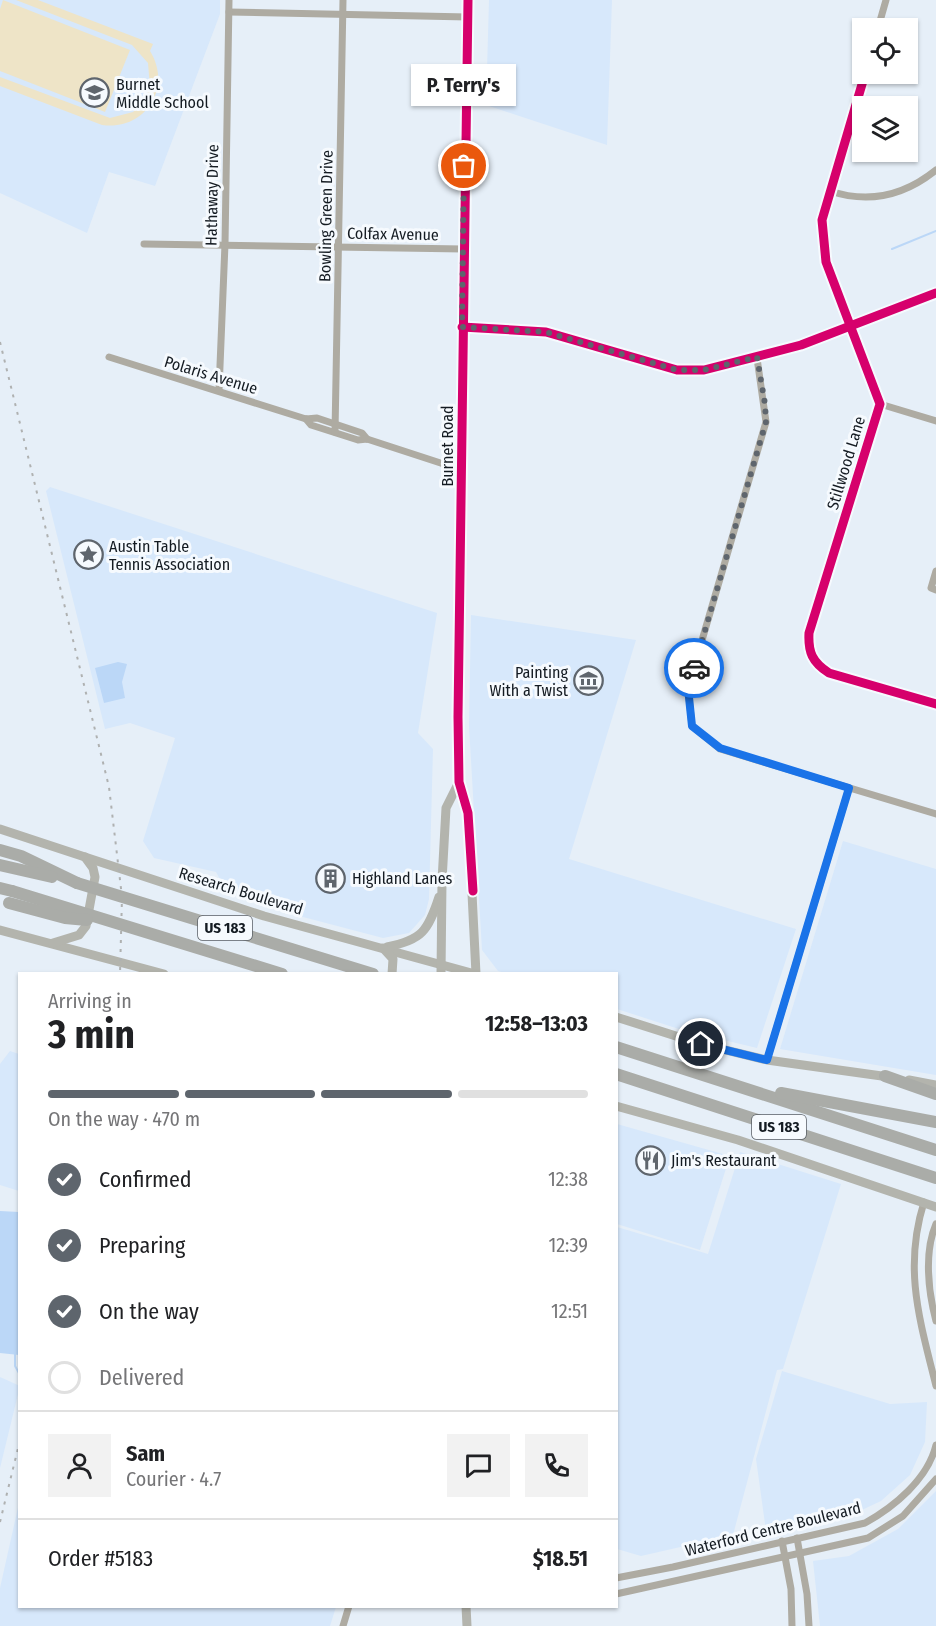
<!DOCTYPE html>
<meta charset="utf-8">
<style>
:root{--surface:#fff;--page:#f2f2f2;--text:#202124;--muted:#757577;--line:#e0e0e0;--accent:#5e656d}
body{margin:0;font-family:"Fira Sans Condensed",sans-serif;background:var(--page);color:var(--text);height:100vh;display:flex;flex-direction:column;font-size:22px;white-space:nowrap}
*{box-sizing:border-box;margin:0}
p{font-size:20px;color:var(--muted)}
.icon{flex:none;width:33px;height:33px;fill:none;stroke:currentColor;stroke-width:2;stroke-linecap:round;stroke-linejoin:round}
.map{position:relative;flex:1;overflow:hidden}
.side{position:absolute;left:18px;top:972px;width:600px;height:636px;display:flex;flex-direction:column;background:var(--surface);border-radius:0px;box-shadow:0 2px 4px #0004}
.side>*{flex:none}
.fabs{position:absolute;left:852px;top:18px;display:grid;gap:12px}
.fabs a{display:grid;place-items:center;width:66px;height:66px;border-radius:0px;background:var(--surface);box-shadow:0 2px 4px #0004;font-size:30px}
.pin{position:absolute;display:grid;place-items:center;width:51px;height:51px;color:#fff;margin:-26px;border:3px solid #fff;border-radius:50%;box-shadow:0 2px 6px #0007}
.courier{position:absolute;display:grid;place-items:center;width:60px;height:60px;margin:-30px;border:4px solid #1a73e8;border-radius:50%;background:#fff;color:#222;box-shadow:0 2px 8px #0007}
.bubble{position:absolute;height:42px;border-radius:0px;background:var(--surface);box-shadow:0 2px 4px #0004;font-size:20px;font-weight:700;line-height:42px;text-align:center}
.headline em{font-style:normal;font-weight:700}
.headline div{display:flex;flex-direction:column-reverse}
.headline{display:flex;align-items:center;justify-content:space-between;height:102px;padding:0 30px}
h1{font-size:39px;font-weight:700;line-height:45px}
.bar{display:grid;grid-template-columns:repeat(4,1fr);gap:9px 6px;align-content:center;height:72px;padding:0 30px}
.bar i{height:8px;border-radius:4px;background:var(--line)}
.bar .selected{background:var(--accent)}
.bar p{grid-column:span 4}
.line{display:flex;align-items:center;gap:15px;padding:0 30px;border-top:2px solid var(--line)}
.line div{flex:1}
.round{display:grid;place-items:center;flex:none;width:63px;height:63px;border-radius:0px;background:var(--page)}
ol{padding:0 30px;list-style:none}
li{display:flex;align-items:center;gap:18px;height:66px}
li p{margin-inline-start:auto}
li .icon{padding:6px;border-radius:50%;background:var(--accent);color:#fff;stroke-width:4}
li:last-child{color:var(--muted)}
li i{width:33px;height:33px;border:3px solid var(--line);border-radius:50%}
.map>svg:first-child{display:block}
.built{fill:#d7e8fb}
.green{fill:#eee4c7}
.water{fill:#bbd7f7}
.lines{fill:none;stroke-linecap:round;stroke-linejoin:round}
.stream{stroke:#bbd7f7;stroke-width:2}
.minor{stroke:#aeaba2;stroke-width:7}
.tertiary{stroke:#aeaba2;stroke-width:8}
.secondary{stroke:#b3b4ad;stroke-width:9}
.motorway{stroke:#aaaca8;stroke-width:12}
.rail{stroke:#afb1b1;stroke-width:2;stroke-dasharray:3 6;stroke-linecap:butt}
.motorway-bridge{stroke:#aaaca8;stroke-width:12}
.cycleway-casing{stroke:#f6fafe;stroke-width:13}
.cycleway{stroke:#d6006c;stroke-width:9}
.done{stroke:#5e656d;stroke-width:6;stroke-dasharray:0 10.8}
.route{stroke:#1a73e8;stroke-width:8}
.labels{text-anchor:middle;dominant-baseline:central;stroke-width:6;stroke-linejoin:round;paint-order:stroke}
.shield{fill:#f6fafe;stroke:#585e64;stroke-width:1.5}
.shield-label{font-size:15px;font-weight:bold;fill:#141b22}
.poi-label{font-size:16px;fill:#141b22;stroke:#f6fafe;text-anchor:start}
.street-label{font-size:16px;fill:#141b22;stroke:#f6fafe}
</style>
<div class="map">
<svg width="936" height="1626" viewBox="0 0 936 1626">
<rect width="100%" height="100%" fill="#e6eff8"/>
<!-- built -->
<g class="built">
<polygon points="0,0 220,0 220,14 155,186 109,172 87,233 0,193"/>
<polygon points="489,0 612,0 607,145 486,105"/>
<polygon points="50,487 437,613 418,733 433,749 429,899 425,915 409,933 383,938 284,912 267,899 223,885 216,872 154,858 143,841 175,738 130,723 105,729 46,491"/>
<polygon points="471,615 636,640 569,859 796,929 757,1048 682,1030 617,1009 616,974 505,973 498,971 482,950 469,726"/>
<polygon points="843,841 936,869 936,1075 780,1049"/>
<polygon points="10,1051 19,1054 19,1191 0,1185 0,1064"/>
<polygon points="617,1124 730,1156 700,1250 617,1224"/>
<polygon points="740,1152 841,1184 783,1369 777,1370 733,1535 641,1556 617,1549 617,1227 708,1254"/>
<polygon points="782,1371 890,1404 927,1402 925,1442 910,1475 881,1501 849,1516 766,1531 756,1459"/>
<polygon points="0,1377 20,1386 0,1468"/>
<polygon points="936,1491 936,1626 820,1626 813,1561 849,1556 898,1529"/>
<polygon points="19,1503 20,1606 336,1607 330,1626 0,1626 0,1588"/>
</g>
<!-- green -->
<g class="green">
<polygon points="3,0 130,50 105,112 0,71 0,9"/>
<path d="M16,0h22l115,44 -3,7c23,37 -5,80 -48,74l-102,-39v-9l110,41 23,-6 9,-9 8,-16 -2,-24 -16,-18z"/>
</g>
<!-- water -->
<g class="water">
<polygon points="118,662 127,664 122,682 125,698 104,703 95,668"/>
<polygon points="0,1211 19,1212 19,1355 0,1353"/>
</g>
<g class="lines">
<!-- stream -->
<g class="stream">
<polyline points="892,249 936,231"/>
<polyline points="15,1352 15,1366 20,1375"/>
</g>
<!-- minor -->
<g class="minor">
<polyline points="229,12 468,17"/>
<polyline points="878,28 886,0"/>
<path d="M865,74l-43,146 4,42 54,142 -71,229c-1,19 3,29 20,40l107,31"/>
<path d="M830,191c39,13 75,4 106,-21"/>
<polyline points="144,244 463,249"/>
<polyline points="109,357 306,419 317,418 362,433 367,439"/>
<polyline points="757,358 766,422 688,688 692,726 720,749 936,814"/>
<polyline points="219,390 225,244 229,0"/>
<polyline points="880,404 936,421"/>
<polyline points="306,419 311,425 358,440 367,439 462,470"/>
<polyline points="335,432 343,0"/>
<polyline points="936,571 931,588 936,590"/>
<polyline points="767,1060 849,788"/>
<path d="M924,1202c-21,67 -4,119 12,184"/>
<path d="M936,1224c-12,28 -8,67 0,97"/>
<polyline points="797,1538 807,1594 809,1626"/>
<polyline points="782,1541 791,1589 792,1626"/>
<path d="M616,1578l57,-11 192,-44c29,-16 63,-44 71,-78"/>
<polyline points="616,1594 868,1538 903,1516 936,1479"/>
<polyline points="343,1626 349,1606"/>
</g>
<!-- tertiary -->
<polyline class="tertiary" points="462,327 546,332 677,370 704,370 801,345 936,293"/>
<!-- secondary -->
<g class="secondary">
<polyline points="468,0 458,717 459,782 468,813 476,974"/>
<polyline points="0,829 264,916 475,974"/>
<polyline points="0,930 164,974"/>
<polyline points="53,943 79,935 86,926 95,877 93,868 85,857"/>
<path d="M387,947c35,-7 41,-16 52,-50"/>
<polyline points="383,948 393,959 392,974"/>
<polyline points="441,974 442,881 446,808 459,782"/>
<polyline points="616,1017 701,1044 767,1060 889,1077"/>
<polyline points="909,1080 936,1085"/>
<polyline points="616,1106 738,1140 936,1207"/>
<polyline points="466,1606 467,1626"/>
</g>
<!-- motorway -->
<g class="motorway">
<polyline points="0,850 21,856 77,883"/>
<polyline points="0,865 52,877"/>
<polyline points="0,888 12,891"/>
<polyline points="616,1047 936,1150"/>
<polyline points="616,1074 936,1178"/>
<polyline points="885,1076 936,1094"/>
<polyline points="781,1093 936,1122"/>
</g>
<!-- rail -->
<g class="rail">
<polyline points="0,342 109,787 122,897 120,974"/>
<polyline points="0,1522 20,1440"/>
</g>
<!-- motorway-bridge -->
<g class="motorway-bridge">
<polyline points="77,883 373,974"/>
<polyline points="12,891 282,974"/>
<polyline points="9,903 65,918 87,920"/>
</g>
<defs>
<g id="cycleway">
<polyline points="468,0 458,717 459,782 468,813 473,891"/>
<path d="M865,74l-43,146 4,42 54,142 -71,229c-1,19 3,29 20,40l107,31"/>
<polyline points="462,327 546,332 677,370 704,370 801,345 936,293"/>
</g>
</defs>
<!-- cycleway casing -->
<use href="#cycleway" class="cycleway-casing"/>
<!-- cycleway -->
<use href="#cycleway" class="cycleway"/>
</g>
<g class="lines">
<!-- done -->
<polyline class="done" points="464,166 462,327 546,332 677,370 704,370 757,357 765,404 766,422 694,668"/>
<!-- route -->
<polyline class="route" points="694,668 688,688 692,726 720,748 849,788 767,1060 701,1044"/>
</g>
<!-- icons -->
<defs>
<symbol id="school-ring" viewBox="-11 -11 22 22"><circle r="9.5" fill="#f6fafe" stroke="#5e656d" stroke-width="1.5"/><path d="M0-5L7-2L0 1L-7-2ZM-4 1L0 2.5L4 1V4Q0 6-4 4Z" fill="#5e656d"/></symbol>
<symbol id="sight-ring" viewBox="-11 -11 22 22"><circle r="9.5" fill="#f6fafe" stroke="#5e656d" stroke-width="1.5"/><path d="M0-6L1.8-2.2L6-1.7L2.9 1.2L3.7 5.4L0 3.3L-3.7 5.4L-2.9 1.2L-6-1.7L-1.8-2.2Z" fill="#5e656d"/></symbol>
<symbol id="museum-ring" viewBox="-11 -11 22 22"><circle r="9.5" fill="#f6fafe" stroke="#5e656d" stroke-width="1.5"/><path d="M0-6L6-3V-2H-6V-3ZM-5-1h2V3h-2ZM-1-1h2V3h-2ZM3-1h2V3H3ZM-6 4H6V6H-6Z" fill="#5e656d"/></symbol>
<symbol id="building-ring" viewBox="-11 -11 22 22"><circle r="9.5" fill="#f6fafe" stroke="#5e656d" stroke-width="1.5"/><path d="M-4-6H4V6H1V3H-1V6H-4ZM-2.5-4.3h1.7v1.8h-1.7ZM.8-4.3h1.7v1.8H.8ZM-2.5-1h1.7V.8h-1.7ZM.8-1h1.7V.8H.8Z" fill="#5e656d"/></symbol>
<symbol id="restaurant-ring" viewBox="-11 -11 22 22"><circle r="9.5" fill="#f6fafe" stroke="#5e656d" stroke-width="1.5"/><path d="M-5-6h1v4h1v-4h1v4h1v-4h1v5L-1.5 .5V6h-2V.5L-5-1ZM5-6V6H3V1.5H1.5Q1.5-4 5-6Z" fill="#5e656d"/></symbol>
</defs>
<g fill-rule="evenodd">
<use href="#school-ring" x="78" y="76" width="33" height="33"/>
<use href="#sight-ring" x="72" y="538" width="33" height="33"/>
<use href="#museum-ring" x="572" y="664" width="33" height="33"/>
<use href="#building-ring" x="314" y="862" width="33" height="33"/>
<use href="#restaurant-ring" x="634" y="1144" width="33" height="33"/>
</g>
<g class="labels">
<!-- shield labels -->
<g class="shield">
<rect x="198" y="916" width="54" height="24" rx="4.5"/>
<rect x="752" y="1115" width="54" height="24" rx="4.5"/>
</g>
<g class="shield-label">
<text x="225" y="928">US 183</text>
<text x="779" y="1127">US 183</text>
</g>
<!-- poi labels -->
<g class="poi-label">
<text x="116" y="84">Burnet<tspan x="116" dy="18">Middle School</tspan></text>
<text x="109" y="546">Austin Table<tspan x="109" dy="18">Tennis Association</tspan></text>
<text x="568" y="672" text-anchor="end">Painting<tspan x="568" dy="18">With a Twist</tspan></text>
<text x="352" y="878">Highland Lanes</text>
<text x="671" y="1160">Jim's Restaurant</text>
</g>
<!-- street labels -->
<g class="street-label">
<text transform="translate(212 195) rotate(-89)">Hathaway Drive</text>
<text transform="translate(326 216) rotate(-89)">Bowling Green Drive</text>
<text transform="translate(393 234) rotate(1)">Colfax Avenue</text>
<text transform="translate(211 375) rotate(17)">Polaris Avenue</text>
<text transform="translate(447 446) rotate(-90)">Burnet Road</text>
<text transform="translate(846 463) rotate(-73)">Stillwood Lane</text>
<text transform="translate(241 891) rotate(17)">Research Boulevard</text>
<text transform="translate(773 1529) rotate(-14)">Waterford Centre Boulevard</text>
</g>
</g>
</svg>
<div class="fabs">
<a><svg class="icon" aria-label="locate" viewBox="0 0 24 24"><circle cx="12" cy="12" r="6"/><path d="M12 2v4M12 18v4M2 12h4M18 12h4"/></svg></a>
<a><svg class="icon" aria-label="layers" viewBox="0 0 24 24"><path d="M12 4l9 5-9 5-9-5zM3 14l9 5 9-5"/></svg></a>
</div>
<div class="pin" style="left:464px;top:166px;background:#ea580c"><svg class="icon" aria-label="bag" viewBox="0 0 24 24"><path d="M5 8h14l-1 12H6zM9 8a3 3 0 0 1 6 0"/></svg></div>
<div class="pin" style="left:701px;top:1044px;background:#1f2937"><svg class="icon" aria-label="home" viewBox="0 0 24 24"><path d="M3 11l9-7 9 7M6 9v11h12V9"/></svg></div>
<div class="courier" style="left:694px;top:668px"><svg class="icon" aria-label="car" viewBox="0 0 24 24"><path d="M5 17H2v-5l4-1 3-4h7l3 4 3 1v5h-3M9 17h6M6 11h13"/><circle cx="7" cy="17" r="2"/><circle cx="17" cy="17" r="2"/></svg></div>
<div class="bubble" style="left:411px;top:64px;width:105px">P. Terry's</div>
<section class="side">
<div class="headline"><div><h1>3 min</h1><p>Arriving in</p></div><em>12:58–13:03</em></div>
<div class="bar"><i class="selected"></i><i class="selected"></i><i class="selected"></i><i></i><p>On the way · 470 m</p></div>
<ol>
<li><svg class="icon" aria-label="check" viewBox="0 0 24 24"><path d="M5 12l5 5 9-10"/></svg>Confirmed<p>12:38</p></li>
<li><svg class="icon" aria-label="check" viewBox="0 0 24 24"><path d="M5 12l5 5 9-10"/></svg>Preparing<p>12:39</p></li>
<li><svg class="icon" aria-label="check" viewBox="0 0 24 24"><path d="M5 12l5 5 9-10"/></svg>On the way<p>12:51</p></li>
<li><i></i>Delivered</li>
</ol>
<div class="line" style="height:108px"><a class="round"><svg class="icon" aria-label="person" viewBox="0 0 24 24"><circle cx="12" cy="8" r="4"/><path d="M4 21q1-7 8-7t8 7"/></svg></a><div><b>Sam</b><p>Courier · 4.7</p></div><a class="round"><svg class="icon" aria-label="chat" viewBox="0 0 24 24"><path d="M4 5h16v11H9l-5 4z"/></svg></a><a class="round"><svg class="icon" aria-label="phone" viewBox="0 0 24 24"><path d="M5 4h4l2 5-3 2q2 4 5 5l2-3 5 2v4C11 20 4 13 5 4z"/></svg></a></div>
<div class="line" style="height:78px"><div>Order #5183</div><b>$18.51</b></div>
</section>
</div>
